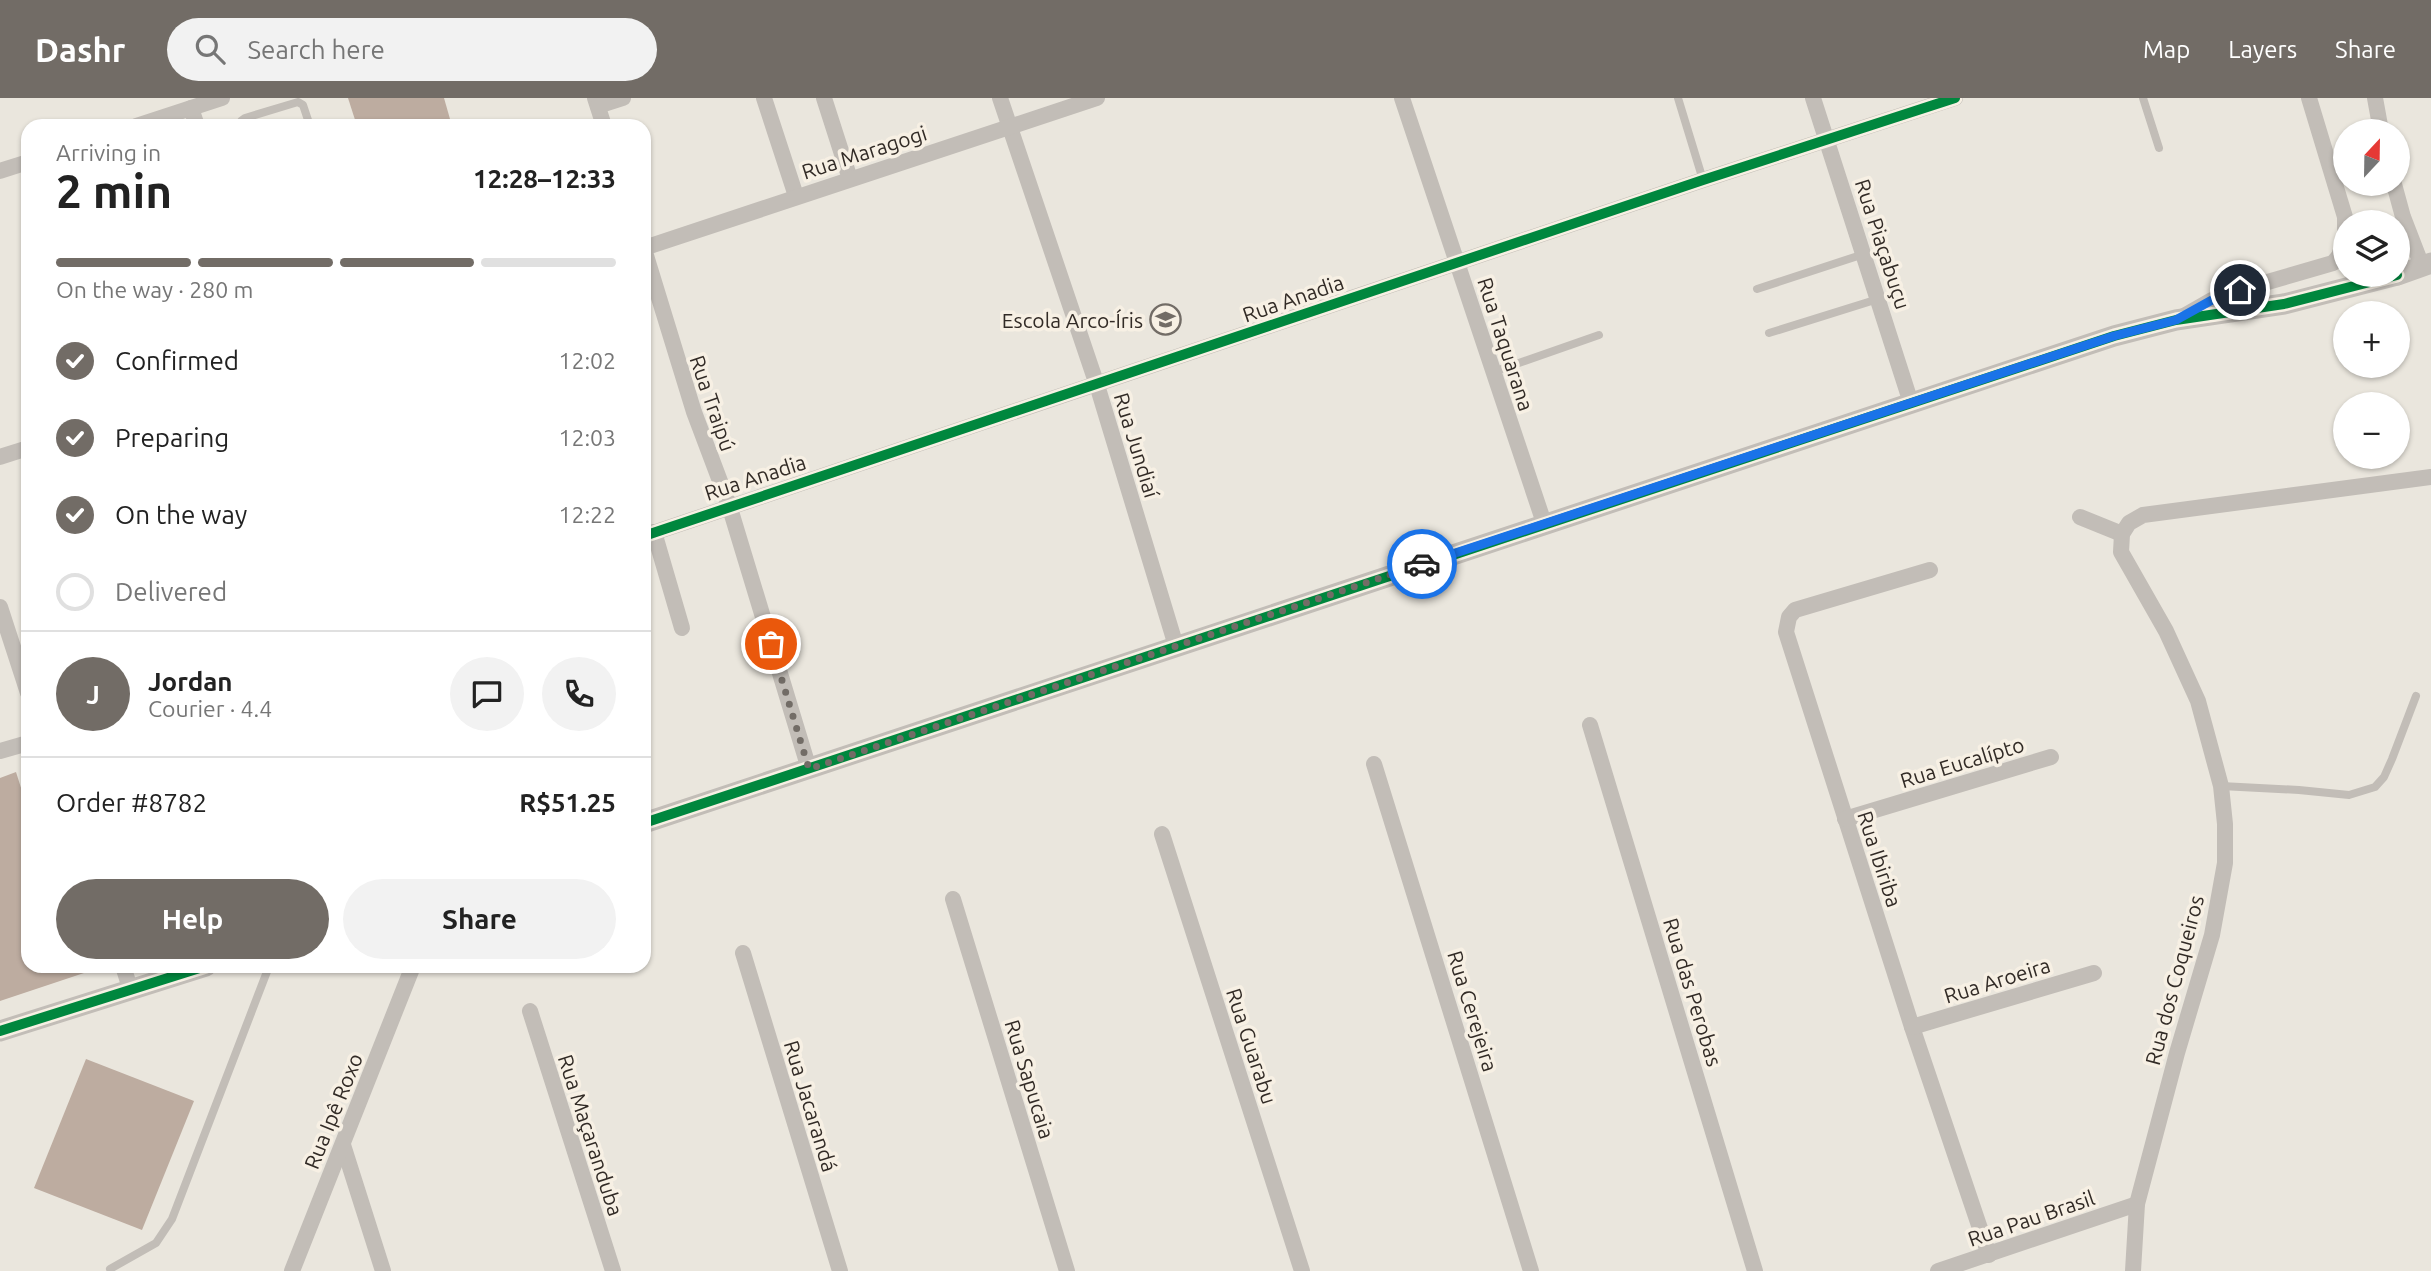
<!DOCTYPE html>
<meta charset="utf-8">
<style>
:root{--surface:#fff;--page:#f2f2f2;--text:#222;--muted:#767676;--line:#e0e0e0;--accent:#726c66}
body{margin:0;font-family:Ubuntu,sans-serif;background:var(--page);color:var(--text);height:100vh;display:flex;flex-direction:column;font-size:26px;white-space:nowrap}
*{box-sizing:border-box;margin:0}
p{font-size:23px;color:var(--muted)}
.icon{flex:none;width:38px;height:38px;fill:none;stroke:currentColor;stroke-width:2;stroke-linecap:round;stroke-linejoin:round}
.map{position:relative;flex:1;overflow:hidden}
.panel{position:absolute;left:21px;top:21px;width:630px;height:854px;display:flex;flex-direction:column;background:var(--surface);border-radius:21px;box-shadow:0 2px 5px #0004}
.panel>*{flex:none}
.needle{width:46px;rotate:22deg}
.buttons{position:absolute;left:2333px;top:21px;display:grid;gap:14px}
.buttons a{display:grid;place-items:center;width:77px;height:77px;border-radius:50%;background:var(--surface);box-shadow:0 2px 5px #0004;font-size:35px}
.pin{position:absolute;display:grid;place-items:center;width:60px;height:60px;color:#fff;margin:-30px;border:4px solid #fff;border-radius:50%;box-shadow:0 2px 7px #0007}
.courier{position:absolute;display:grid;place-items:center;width:70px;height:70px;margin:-35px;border:5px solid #1a73e8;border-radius:50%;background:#fff;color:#222;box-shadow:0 2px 9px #0007}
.summary em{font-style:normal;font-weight:600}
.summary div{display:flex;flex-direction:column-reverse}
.summary{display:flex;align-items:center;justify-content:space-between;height:119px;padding:0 35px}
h1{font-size:46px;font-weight:600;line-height:52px}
.bar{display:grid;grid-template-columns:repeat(4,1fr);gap:10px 7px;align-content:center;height:84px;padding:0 35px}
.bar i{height:9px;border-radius:5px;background:var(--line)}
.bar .current{background:var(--accent)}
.bar p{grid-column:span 4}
.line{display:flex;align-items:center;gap:18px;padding:0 35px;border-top:2px solid var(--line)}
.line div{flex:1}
.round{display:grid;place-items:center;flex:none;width:74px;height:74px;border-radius:37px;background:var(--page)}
ol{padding:0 35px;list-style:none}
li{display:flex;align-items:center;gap:21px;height:77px}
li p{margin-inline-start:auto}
li .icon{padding:7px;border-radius:50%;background:var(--accent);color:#fff;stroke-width:4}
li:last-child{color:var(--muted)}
li i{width:38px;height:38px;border:4px solid var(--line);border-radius:50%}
.cta{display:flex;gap:14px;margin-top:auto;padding:14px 35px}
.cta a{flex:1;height:80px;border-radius:42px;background:var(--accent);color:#fff;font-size:28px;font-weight:600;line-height:80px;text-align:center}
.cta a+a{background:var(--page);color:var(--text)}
header{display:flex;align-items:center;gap:42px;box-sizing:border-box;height:98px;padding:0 35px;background:var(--accent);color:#fff}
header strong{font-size:33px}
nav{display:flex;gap:38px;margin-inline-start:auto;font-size:24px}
.search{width:490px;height:63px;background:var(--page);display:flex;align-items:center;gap:18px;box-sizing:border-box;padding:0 24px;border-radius:38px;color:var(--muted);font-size:26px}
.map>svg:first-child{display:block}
.building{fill:#bdaca0}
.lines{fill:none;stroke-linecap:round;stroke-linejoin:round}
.service{stroke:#c2bdb7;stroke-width:8}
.minor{stroke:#c2bdb7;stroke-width:16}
.tertiary{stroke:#c2bdb7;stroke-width:21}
.cycleway-casing{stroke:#f7f0e4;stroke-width:15}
.cycleway{stroke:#00873e;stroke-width:10}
.done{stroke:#726c66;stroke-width:7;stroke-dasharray:0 12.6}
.route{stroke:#1a73e8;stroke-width:9}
.labels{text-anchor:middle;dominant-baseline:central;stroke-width:7;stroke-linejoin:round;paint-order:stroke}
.street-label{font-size:21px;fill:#322b26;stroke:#f7f0e4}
.poi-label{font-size:21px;fill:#322b26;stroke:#f7f0e4;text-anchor:end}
</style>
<header>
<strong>Dashr</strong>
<div class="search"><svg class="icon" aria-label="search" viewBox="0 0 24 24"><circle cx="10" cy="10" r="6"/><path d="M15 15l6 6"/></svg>Search here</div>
<nav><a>Map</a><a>Layers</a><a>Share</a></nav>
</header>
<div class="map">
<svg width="2431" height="1173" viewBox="0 0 2431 1173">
<rect width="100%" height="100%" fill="#eae6dd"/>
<!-- building -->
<g class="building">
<polygon points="348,0 444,0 452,28 357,28"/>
<polygon points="16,674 28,712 28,868 95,868 96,871 0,903 0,680"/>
<polygon points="86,961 194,1003 142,1132 34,1090"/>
</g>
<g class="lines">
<!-- service -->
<g class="service">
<polyline points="1678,0 1703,82"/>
<polyline points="2143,0 2159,50"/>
<polyline points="241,28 241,23 245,20 298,4 303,7 310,28"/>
<polyline points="1757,191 1864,156"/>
<polyline points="1769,235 1878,201"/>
<polyline points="1493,274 1599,237"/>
<polyline points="2221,688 2299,692 2349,697 2375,689 2384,679 2392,661 2416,598"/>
<polyline points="110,1171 156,1145 172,1121 268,871 266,868"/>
</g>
<!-- minor -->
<g class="minor">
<polyline points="595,0 604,28"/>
<polyline points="764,0 796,98"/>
<polyline points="824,0 850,81"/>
<polyline points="1000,0 1097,287 1176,548"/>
<polyline points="1402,0 1544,425"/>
<polyline points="1813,0 1911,305"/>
<polyline points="2309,0 2345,119 2345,131"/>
<polyline points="2375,0 2381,33"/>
<polyline points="598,8 623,0"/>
<polyline points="191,10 197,28"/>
<polyline points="136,28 222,0"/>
<polyline points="0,73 28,64"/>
<polyline points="2394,86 2403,119 2422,168"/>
<polyline points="644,150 1097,0"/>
<polyline points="644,151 694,314 729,407 809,671"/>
<polyline points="2184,218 2212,202 2240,192 2333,165 2339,158 2345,141"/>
<polyline points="0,359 28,350"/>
<polyline points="2080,419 2122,436"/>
<polyline points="654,434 682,530"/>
<polyline points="644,438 1703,82 1955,0"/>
<polyline points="1930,472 1795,512 1789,519 1786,534 1912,929 1989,1157"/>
<polyline points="0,509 28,595"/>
<polyline points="1590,627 1755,1173"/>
<polyline points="0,653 28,645"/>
<polyline points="1374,666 1531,1173"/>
<polyline points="1845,721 2051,659"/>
<polyline points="1162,736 1302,1173"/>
<polyline points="953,801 1067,1173"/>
<polyline points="743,855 840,1173"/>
<polyline points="123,868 130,890"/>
<polyline points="530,913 613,1173"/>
<polyline points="1912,929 2094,875"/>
<polyline points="343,1047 383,1173"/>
<polyline points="292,1173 413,868"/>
<polyline points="1938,1173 2137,1106"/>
<polyline points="2133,1173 2137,1106 2177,955 2212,837 2225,765 2225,726 2221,688 2198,603 2166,533 2121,454 2122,436 2129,425 2143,417 2431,379"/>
</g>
<!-- tertiary -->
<g class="tertiary">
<polyline points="2398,177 2431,165"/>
<polyline points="644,725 2114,238 2176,222 2284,206 2397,177"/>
<polyline points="0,933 206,868"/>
</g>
<defs>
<g id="cycleway">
<polyline points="644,438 1703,82 1955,0"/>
<polyline points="644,725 2114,238 2176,222 2284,206 2397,177"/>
<polyline points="0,933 206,868"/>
</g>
</defs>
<!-- cycleway casing -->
<use href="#cycleway" class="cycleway-casing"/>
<!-- cycleway -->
<use href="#cycleway" class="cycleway"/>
</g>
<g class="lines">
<!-- done -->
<polyline class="done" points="771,546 809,671 1422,466"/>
<!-- route -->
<polyline class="route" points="1422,466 2114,238 2176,222 2212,202 2240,192"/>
</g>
<!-- icons -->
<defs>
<symbol id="school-ring" viewBox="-11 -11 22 22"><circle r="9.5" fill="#f7f0e4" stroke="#726c66" stroke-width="1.5"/><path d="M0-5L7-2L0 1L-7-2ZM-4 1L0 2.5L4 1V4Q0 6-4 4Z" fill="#726c66"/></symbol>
</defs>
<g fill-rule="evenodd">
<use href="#school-ring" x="1148" y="204" width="35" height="35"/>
</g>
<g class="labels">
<!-- street labels -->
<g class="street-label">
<text transform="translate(864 54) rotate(-18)">Rua Maragogi</text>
<text transform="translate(1883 146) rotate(72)">Rua Piaçabuçu</text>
<text transform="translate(1293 200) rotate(-19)">Rua Anadia</text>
<text transform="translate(1506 246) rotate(72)">Rua Taquarana</text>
<text transform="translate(713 305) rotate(71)">Rua Traipú</text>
<text transform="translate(1137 347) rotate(73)">Rua Jundiaí</text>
<text transform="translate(755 379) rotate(-18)">Rua Anadia</text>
<text transform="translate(1962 664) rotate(-17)">Rua Eucalípto</text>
<text transform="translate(1880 761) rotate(72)">Rua Ibiriba</text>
<text transform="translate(1997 882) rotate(-17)">Rua Aroeira</text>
<text transform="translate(2174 882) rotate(-75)">Rua dos Coqueiros</text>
<text transform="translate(1693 894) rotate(73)">Rua das Perobas</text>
<text transform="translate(1473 913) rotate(73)">Rua Cerejeira</text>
<text transform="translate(1252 948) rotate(72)">Rua Guarabu</text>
<text transform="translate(1030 981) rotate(73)">Rua Sapucaia</text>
<text transform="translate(811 1008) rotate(73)">Rua Jacarandá</text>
<text transform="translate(333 1013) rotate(-68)">Rua Ipê Roxo</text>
<text transform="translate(591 1037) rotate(72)">Rua Maçaranduba</text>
<text transform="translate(2031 1120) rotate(-19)">Rua Pau Brasil</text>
</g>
<!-- poi labels -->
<g class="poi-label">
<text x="1143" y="222">Escola Arco-Íris</text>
</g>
</g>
</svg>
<div class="buttons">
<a><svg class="needle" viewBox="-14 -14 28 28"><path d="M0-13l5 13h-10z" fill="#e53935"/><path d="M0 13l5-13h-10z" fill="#767676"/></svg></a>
<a><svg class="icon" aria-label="layers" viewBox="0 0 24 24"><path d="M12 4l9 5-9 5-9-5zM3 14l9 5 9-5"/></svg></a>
<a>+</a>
<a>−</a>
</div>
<div class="pin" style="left:771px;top:546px;background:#ea580c"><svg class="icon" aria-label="bag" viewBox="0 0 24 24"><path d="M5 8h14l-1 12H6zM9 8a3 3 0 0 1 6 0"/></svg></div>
<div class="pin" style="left:2240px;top:192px;background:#1f2937"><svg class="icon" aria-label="home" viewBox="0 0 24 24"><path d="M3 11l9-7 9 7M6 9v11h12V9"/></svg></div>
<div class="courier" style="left:1422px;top:466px"><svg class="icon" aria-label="car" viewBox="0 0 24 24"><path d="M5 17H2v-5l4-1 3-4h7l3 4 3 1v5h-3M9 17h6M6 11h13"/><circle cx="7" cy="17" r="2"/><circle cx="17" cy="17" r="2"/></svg></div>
<section class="panel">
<div class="summary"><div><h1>2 min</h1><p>Arriving in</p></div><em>12:28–12:33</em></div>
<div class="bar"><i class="current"></i><i class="current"></i><i class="current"></i><i></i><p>On the way · 280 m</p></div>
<ol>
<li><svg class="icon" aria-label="check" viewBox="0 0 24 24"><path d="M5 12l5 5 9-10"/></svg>Confirmed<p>12:02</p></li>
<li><svg class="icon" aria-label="check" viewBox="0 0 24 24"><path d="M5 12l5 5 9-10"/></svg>Preparing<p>12:03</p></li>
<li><svg class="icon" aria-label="check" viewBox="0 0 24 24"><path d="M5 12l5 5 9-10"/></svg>On the way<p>12:22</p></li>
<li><i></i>Delivered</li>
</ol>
<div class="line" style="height:126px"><b class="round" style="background:var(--accent);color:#fff">J</b><div><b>Jordan</b><p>Courier · 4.4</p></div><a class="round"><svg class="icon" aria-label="chat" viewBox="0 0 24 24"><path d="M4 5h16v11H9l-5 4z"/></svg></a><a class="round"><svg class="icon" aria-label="phone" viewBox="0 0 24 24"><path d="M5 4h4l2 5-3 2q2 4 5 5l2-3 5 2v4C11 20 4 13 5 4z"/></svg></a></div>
<div class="line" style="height:91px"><div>Order #8782</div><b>R$51.25</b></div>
<div class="cta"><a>Help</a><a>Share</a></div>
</section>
</div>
